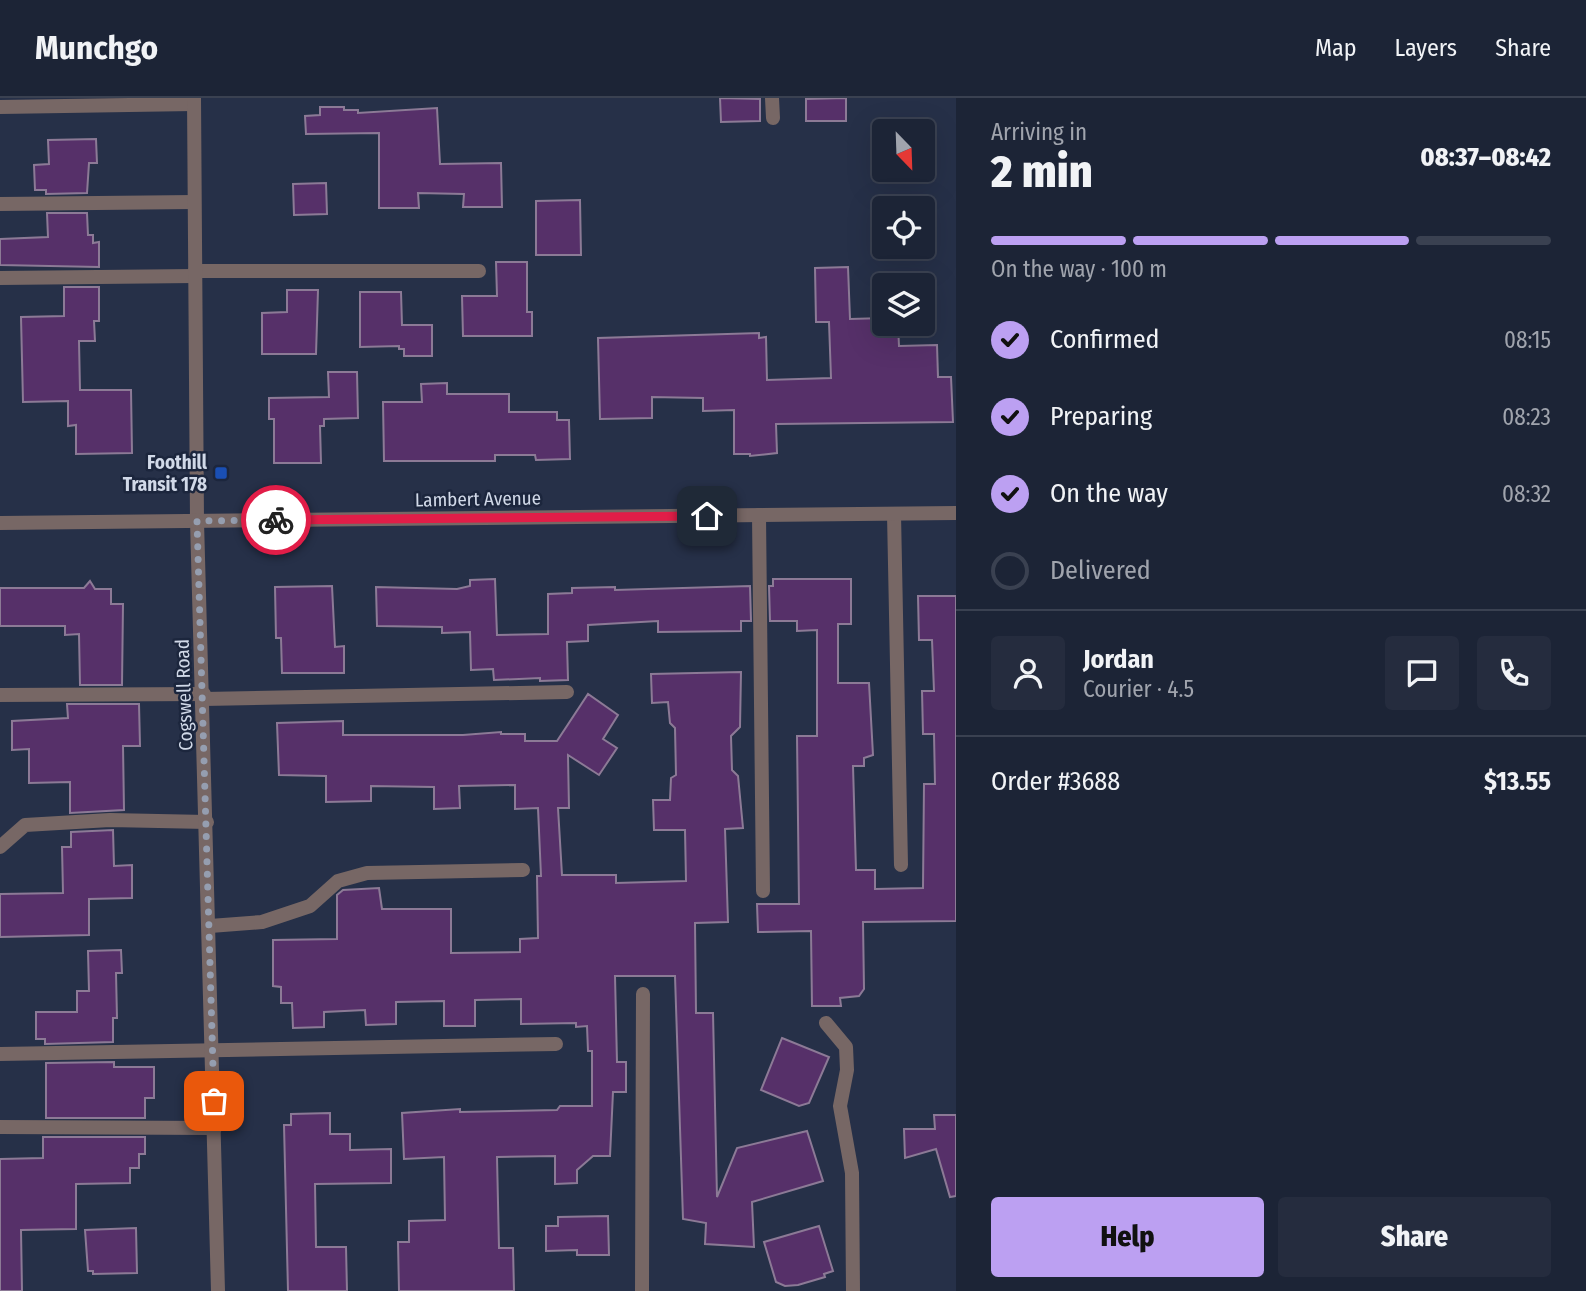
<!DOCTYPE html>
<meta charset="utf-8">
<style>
:root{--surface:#1c2436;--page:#252c3e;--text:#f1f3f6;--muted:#a0a4ad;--line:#3a4151;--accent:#bca0f2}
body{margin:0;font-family:"Fira Sans Condensed",sans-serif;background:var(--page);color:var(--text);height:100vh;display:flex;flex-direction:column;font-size:26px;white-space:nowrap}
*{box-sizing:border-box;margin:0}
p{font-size:23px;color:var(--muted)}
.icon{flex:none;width:38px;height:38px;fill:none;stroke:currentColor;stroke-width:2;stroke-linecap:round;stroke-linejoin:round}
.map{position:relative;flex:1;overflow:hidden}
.details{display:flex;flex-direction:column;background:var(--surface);width:630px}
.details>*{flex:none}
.needle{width:46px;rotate:157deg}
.fabs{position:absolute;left:872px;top:21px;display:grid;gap:14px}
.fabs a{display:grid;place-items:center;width:63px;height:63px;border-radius:7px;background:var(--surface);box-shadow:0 7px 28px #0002,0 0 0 2px var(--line);font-size:35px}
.pin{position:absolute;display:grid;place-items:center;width:60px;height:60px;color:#fff;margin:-30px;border-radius:14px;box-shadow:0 4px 10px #0006}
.courier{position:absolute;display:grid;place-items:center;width:70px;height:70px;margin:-35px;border:5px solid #e11d48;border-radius:50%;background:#fff;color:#222;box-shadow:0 2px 9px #0007}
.summary em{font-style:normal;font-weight:800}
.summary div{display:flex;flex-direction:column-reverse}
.summary{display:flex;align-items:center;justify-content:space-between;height:119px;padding:0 35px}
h1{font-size:46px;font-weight:800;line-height:52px}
.bar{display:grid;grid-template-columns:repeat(4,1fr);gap:10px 7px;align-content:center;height:84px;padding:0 35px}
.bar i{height:9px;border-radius:5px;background:var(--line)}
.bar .active{background:var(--accent)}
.bar p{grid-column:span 4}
.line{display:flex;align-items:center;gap:18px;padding:0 35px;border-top:2px solid var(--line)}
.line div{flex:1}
.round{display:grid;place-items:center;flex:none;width:74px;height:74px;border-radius:7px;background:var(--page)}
ol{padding:0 35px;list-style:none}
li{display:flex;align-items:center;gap:21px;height:77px}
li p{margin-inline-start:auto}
li .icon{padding:7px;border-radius:50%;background:var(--accent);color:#111;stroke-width:4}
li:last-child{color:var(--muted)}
li i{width:38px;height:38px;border:4px solid var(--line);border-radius:50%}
.action{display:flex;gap:14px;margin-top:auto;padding:14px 35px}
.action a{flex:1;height:80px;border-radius:7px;background:var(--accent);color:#111;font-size:28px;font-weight:800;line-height:80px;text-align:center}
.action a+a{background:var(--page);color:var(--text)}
header{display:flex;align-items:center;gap:42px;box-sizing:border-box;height:98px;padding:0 35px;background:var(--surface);border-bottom:2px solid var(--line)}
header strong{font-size:33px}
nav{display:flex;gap:38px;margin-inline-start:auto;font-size:24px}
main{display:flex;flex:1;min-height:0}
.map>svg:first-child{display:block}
.building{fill:#563069;stroke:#8c7a96;stroke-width:2}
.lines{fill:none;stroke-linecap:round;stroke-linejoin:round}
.service{stroke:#776765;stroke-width:14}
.tertiary{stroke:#776765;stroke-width:14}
.done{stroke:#959eb0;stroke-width:7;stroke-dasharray:0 12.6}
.route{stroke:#e11d48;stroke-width:9}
.transit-dot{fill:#1a4fb4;stroke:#1c263d;stroke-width:2.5}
.labels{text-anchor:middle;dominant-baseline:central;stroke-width:5;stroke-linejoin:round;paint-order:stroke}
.poi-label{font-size:19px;font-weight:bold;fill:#d1d9e8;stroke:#1c263d;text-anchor:end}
.street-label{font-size:19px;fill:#d1d9e8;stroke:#1c263d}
</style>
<header>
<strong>Munchgo</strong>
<nav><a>Map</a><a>Layers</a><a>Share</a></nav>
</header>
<main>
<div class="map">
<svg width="956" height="1193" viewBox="0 0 956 1193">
<rect width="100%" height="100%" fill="#263048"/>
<!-- building -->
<g class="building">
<polygon points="720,0 760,1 760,23 721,24"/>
<polygon points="846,0 846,23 806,23 806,1"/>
<polygon points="320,9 344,9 344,12 358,12 358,15 437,10 440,66 501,65 502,109 463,109 464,96 418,95 419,110 379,110 379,35 306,36 305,18 320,17"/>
<polygon points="96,41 97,65 89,65 87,95 46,96 46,92 35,92 34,67 49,66 48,42"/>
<polygon points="326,85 327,116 294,117 293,86"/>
<polygon points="580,102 581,157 536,157 536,103"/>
<polygon points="47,115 87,115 88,137 93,137 93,145 99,144 99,169 0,167 0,141 48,139"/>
<polygon points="496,164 527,164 527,214 532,214 532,238 463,238 462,198 497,198"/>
<polygon points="848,169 850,221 884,220 884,226 898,226 899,248 937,247 938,279 951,279 953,324 776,326 777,355 750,358 750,356 734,356 734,312 703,313 703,300 652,299 652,320 600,321 598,240 759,235 759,240 766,239 767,282 831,280 829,224 816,224 815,170"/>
<polygon points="64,189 99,189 99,223 94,223 95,243 79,243 80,292 131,292 132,355 76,356 76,327 68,328 68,303 23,304 21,219 64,218"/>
<polygon points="287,192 318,192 316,256 262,256 262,215 287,214"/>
<polygon points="360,194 401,194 402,227 432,227 432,258 404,258 404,251 399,251 399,248 360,249"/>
<polygon points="328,274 357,274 358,320 324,321 324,328 320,328 321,365 274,365 274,321 269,321 269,300 329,299"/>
<polygon points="447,285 447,296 509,296 509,314 557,314 557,322 569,322 570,361 536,362 535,357 495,357 495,363 384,363 383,304 422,304 421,286"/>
<polygon points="495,481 497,537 548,536 548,496 572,495 572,490 615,489 615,492 750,488 751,523 741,523 741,533 658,534 658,523 588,527 588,543 567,544 568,582 540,583 540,580 494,582 493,571 471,572 470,534 442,535 442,529 377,528 376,489 457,491 470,488 470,482"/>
<polygon points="773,481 851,481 851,526 838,526 838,585 869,585 873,657 864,660 864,668 853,668 856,772 875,772 875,791 923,790 924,686 935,686 934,636 923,636 922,593 934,593 932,542 919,542 918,498 956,498 956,823 863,824 864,891 859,898 840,900 841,908 812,908 811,833 758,834 757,806 799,806 797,638 817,638 817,532 797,533 797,523 770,523 769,488 773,488"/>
<polygon points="90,483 95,491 111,491 111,506 123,506 122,587 80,587 79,536 65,537 65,528 0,528 0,490 84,490"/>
<polygon points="332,488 335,549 344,548 344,575 282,575 281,540 276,540 275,489"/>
<polygon points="741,574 740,629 731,638 732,672 738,678 743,730 725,731 728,824 695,825 696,915 713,915 717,1099 737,1050 807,1033 823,1083 752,1104 754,1149 705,1146 706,1125 683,1121 675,878 615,878 617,964 626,964 626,994 613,994 610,1058 593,1058 577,1072 577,1085 555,1086 555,1058 497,1059 499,1150 513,1150 514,1193 399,1193 398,1144 409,1144 409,1123 445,1122 444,1059 404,1061 402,1015 460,1011 460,1014 557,1012 560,1008 592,1008 592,953 588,953 587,928 576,929 576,925 521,926 521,901 475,902 475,928 444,928 444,903 396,904 396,926 366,927 365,912 324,914 324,929 293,930 292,905 281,905 281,889 273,888 273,842 337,841 337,797 343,792 379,790 382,811 451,811 451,855 520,854 520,841 538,840 537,778 541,778 538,710 515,711 515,687 459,688 460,710 434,711 434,689 371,688 371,703 326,704 326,678 279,677 277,625 343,623 343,637 463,637 501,634 501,636 525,636 525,643 557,643 588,596 618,617 603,641 617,650 599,677 568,657 569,710 558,710 562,777 616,777 616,785 686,783 685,732 654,732 653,702 670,702 671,680 676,677 675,630 670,625 668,604 652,605 651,576"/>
<polygon points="67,606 139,606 140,648 123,648 124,712 70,715 70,684 29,685 29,651 12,652 12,623 68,620"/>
<polygon points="113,732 114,768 132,767 132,800 89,801 89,837 0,839 0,796 63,795 62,749 71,749 71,734"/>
<polygon points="121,852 122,875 116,875 117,920 113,920 113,944 45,946 45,941 36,941 36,914 77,914 77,893 89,893 88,853"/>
<polygon points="782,940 829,959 809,1005 799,1008 761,992"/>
<polygon points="114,964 114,969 154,969 154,1000 145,1000 145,1020 46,1020 46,965"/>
<polygon points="330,1015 330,1036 350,1036 350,1052 391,1051 391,1085 315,1086 316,1149 346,1149 347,1193 288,1193 284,1027 291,1027 291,1016"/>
<polygon points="934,1017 956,1017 956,1098 950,1099 936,1051 905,1060 904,1031 935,1031"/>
<polygon points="43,1039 145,1039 145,1056 139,1056 139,1070 130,1070 130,1085 76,1086 76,1131 21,1132 22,1193 0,1193 0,1061 43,1060"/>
<polygon points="608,1118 609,1157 577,1157 577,1152 546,1153 546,1128 558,1128 558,1119"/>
<polygon points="819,1128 833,1173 824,1176 825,1179 798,1187 785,1188 776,1184 764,1144"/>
<polygon points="136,1130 137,1175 93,1176 93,1173 88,1173 85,1132"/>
</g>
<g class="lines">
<!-- service -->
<g class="service">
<polyline points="772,0 773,20"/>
<polyline points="0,9 194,6"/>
<polyline points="0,106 194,104"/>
<polyline points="195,173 479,173"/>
<polyline points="0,180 195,178"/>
<polyline points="894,416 901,767"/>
<polyline points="759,417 763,793"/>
<polyline points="0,597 204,596"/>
<polyline points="204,601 567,594"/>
<polyline points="0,749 25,727 110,722 207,724"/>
<polyline points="210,828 262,824 310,808 338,783 367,775 523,772"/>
<polyline points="826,925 846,949 847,972 840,1008 852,1075 853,1193"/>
<polyline points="0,956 556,946"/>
<polyline points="0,1029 215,1030"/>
<polyline points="642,1193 643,896"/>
</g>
<!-- tertiary -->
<g class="tertiary">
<polyline points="194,0 197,423 218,1193"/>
<polyline points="0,425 956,415"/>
</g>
</g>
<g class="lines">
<!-- done -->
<polyline class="done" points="214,1003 197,423 276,422"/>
<!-- route -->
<polyline class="route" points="276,422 707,418"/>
</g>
<!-- markers -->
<rect class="transit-dot" x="214" y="368" width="14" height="14" rx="3.5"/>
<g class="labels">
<!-- poi labels -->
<g class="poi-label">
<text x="207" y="364">Foothill<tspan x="207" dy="22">Transit 178</tspan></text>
</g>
<!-- street labels -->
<g class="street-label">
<text transform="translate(478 401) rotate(-1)">Lambert Avenue</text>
<text transform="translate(184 597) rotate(-92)">Cogswell Road</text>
</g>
</g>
</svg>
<div class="fabs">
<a><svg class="needle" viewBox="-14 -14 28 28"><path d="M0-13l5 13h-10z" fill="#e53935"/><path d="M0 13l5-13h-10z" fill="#a0a4ad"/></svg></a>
<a><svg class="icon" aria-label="locate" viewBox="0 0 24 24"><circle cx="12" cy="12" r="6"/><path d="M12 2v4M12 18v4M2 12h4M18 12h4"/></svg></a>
<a><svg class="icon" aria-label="layers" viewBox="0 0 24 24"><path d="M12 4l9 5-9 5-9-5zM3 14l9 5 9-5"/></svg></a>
</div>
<div class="pin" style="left:214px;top:1003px;background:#ea580c"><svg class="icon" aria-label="bag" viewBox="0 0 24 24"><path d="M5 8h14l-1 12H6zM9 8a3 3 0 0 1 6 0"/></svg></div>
<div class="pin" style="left:707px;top:418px;background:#1f2937"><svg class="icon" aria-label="home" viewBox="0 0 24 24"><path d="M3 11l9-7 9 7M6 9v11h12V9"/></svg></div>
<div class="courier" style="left:276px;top:422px"><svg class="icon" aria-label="bike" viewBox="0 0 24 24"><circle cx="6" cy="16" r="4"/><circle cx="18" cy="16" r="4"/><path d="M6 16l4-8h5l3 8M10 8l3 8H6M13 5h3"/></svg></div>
</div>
<section class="details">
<div class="summary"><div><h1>2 min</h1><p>Arriving in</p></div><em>08:37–08:42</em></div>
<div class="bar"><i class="active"></i><i class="active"></i><i class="active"></i><i></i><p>On the way · 100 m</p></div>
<ol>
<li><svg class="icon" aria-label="check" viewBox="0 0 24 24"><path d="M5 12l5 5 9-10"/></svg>Confirmed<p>08:15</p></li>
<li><svg class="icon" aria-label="check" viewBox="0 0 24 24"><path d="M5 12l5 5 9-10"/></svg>Preparing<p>08:23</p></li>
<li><svg class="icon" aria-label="check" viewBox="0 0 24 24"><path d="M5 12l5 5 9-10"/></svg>On the way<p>08:32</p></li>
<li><i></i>Delivered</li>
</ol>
<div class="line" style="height:126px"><a class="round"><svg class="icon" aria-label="person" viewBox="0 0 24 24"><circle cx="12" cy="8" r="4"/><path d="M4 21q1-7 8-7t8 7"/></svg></a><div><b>Jordan</b><p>Courier · 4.5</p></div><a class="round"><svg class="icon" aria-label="chat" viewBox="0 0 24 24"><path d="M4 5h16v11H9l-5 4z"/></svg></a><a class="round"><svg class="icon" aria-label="phone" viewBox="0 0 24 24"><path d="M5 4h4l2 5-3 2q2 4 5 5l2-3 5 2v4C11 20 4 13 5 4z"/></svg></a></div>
<div class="line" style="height:91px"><div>Order #3688</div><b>$13.55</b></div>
<div class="action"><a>Help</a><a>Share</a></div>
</section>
</main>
